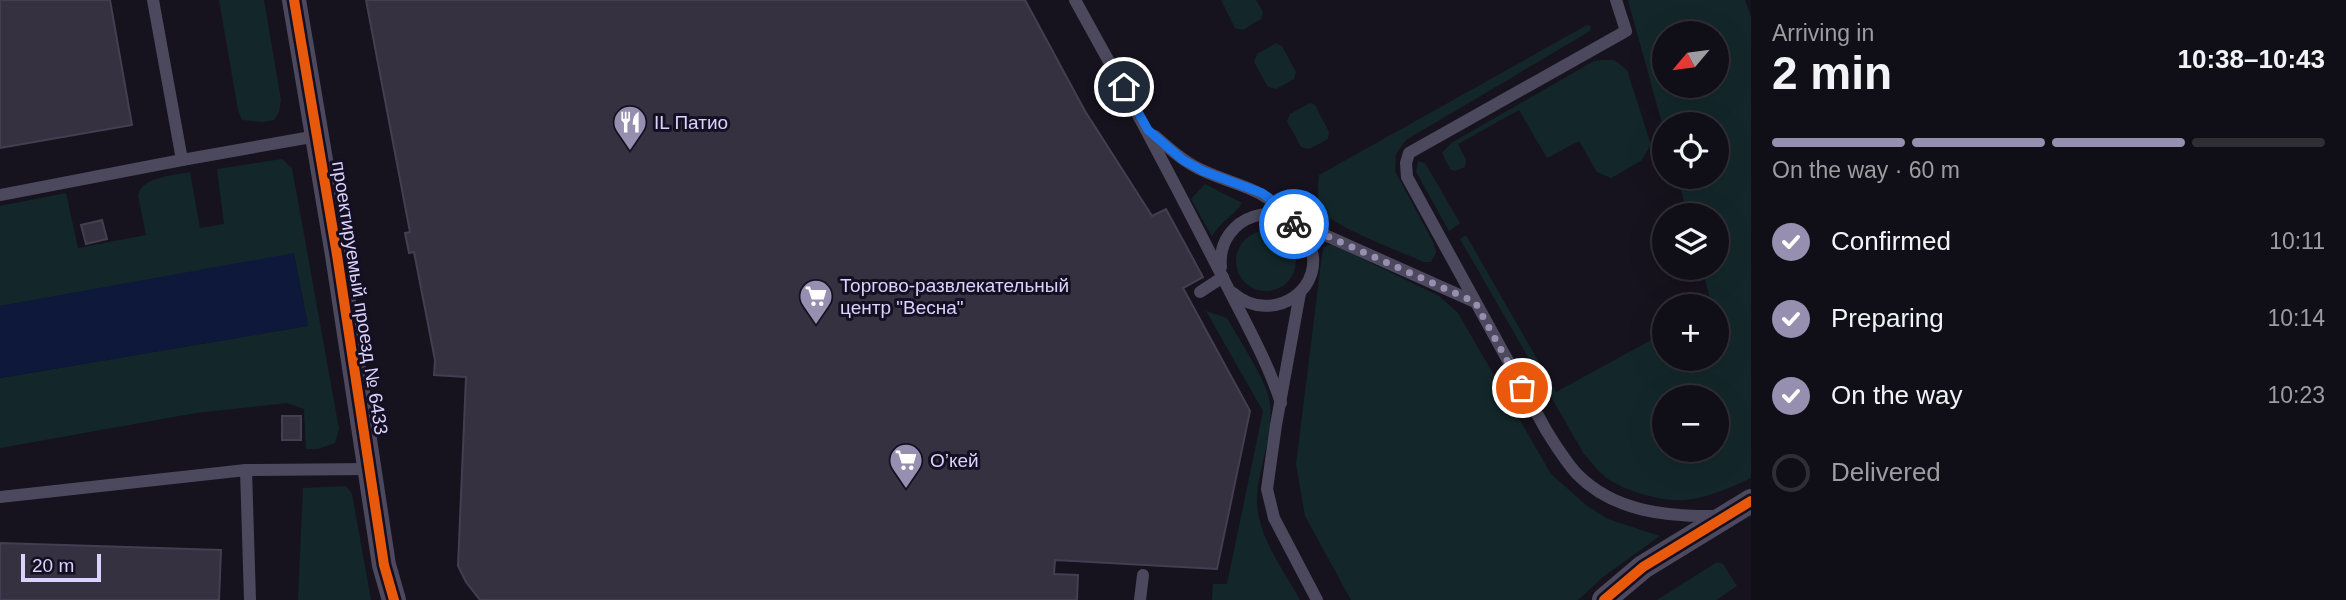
<!DOCTYPE html>
<meta charset="utf-8">
<style>
:root{--surface:#100e16;--page:#19171f;--text:#f1f3f6;--muted:#9c9ca1;--line:#302e35;--accent:#978faf}
body{margin:0;font-family:Arial,sans-serif;background:var(--page);color:var(--text);height:100vh;display:flex;flex-direction:column;font-size:26px;white-space:nowrap}
*{box-sizing:border-box;margin:0}
p{font-size:23px;color:var(--muted)}
.icon{flex:none;width:38px;height:38px;fill:none;stroke:currentColor;stroke-width:2;stroke-linecap:round;stroke-linejoin:round}
.map{position:relative;flex:1;overflow:hidden}
.sheet{display:flex;flex-direction:column;background:var(--surface);width:595px}
.sheet>*{flex:none}
.needle{width:46px;rotate:241deg}
.fabs{position:absolute;left:1652px;top:21px;display:grid;gap:14px}
.fabs a{display:grid;place-items:center;width:77px;height:77px;border-radius:50%;background:var(--surface);box-shadow:0 7px 28px #0002,0 0 0 2px var(--line);font-size:35px}
.scale{position:absolute;left:21px;bottom:18px;width:80px;box-sizing:border-box;padding-left:7px;border:4px solid #dcd2fd;border-top:0;font-size:19px;line-height:24px;white-space:nowrap;color:#dcd2fd;-webkit-text-stroke:5px #150f22;paint-order:stroke}
.pin{position:absolute;display:grid;place-items:center;width:60px;height:60px;color:#fff;margin:-30px;border:4px solid #fff;border-radius:50%;box-shadow:0 2px 7px #0007}
.courier{position:absolute;display:grid;place-items:center;width:70px;height:70px;margin:-35px;border:5px solid #1a73e8;border-radius:50%;background:#fff;color:#222;box-shadow:0 2px 9px #0007}
.headline em{font-style:normal;font-weight:700}
.headline div{display:flex;flex-direction:column-reverse}
.headline{display:flex;align-items:center;justify-content:space-between;height:119px;padding:0 21px}
h1{font-size:46px;font-weight:700;line-height:52px}
.bar{display:grid;grid-template-columns:repeat(4,1fr);gap:10px 7px;align-content:center;height:84px;padding:0 21px}
.bar i{height:9px;border-radius:5px;background:var(--line)}
.bar .current{background:var(--accent)}
.bar p{grid-column:span 4}
ol{padding:0 21px;list-style:none}
li{display:flex;align-items:center;gap:21px;height:77px}
li p{margin-inline-start:auto}
li .icon{padding:7px;border-radius:50%;background:var(--accent);color:#fff;stroke-width:4}
li:last-child{color:var(--muted)}
li i{width:38px;height:38px;border:4px solid var(--line);border-radius:50%}
main{display:flex;flex:1;min-height:0}
.map>svg:first-child{display:block}
.green{fill:#13272a;fill-rule:evenodd}
.water{fill:#0d183b}
.building{fill:#363140;stroke:#443e51;stroke-width:2}
.lines{fill:none;stroke-linecap:round;stroke-linejoin:round}
.lane{stroke:#4c495e;stroke-width:12}
.street{stroke:#4c495e;stroke-width:24}
.cycleway-casing{stroke:#150f22;stroke-width:15}
.cycleway{stroke:#e8590c;stroke-width:10}
.done{stroke:#978faf;stroke-width:7;stroke-dasharray:0 12.6}
.route{stroke:#1a73e8;stroke-width:9}
.labels{text-anchor:middle;dominant-baseline:central;stroke-width:6;stroke-linejoin:round;paint-order:stroke}
.poi-label{font-size:19px;fill:#dcd2fd;stroke:#150f22;text-anchor:start}
.street-label{font-size:19px;fill:#dcd2fd;stroke:#150f22}
</style>
<main>
<div class="map">
<svg width="1751" height="600" viewBox="0 0 1751 600">
<rect width="100%" height="100%" fill="#16131e"/>
<!-- green -->
<g class="green">
<polygon points="219,0 264,0 281,100 279,112 274,120 263,122 242,120 238,110"/>
<polygon points="1221,0 1256,0 1263,12 1261,19 1243,30 1235,28"/>
<path d="M1628,0h117l6,17v461c-21,10 -44,20 -67,22 -23,2 -65,-10 -82,-26 -7,-6 -12,-14 -18,-20l-124,-215 6,-4 90,157 108,-59v26h53v-53h-5l-10,-38h15v-53h-29l-11,-38h40v-53h-53v7zM1664,33h53v53h-53zM1664,397h53v53h-53z"/>
<path d="M1587,25l4,1 -1,5 -184,109 -10,14 -1,17 39,73 2,9 -5,9h-7c-20,-9 -89,-35 -100,-49 -8,-10 -6,-26 -5,-38z"/>
<polygon points="1276,43 1282,46 1296,72 1294,79 1276,89 1268,87 1254,62 1257,54"/>
<polygon points="1603,60 1614,60 1627,70 1651,145 1641,161 1611,178 1597,172 1579,141 1547,158 1519,110 1458,144 1466,160 1465,167 1455,171 1450,169 1442,153 1451,143 1594,61"/>
<polygon points="1310,103 1315,105 1329,132 1328,139 1309,149 1301,147 1287,121 1290,114"/>
<path d="M282,159l10,9 47,261 -4,14 -17,6h-12l-2,-40 -17,-6 -91,10 -196,35v-70l308,-52 -14,-72 -294,52v-100l66,-13 12,55 68,-13 -8,-40c5,-19 35,-19 52,-23l10,56 24,-4 -7,-55z"/>
<polygon points="1418,161 1425,163 1460,223 1449,231 1416,172"/>
<path d="M1205,184l37,19c-7,12 -22,19 -30,33l-21,-37z"/>
<circle cx="1266" cy="261" r="30"/>
<polygon points="1332,244 1439,296 1458,313 1551,474 1586,505 1608,519 1660,536 1604,576 1578,600 1351,600 1305,516 1296,464 1323,247"/>
<path d="M1206,311l21,7c11,19 35,57 41,76 9,33 -9,69 -11,102 -2,37 26,73 43,104h-88l1,-16h14l36,-173z"/>
<polygon points="346,486 352,494 371,600 298,600 303,488"/>
<polygon points="1717,562 1723,564 1737,586 1716,600 1657,600"/>
</g>
<!-- water -->
<polygon class="water" points="294,253 308,326 0,378 0,306"/>
<!-- building -->
<g class="building">
<polygon points="0,0 110,0 132,125 0,148"/>
<polygon points="366,0 1025,0 1085,111 1152,216 1166,209 1203,277 1183,288 1250,411 1217,569 1055,560 1054,574 1078,575 1077,600 480,600 466,582 458,566 466,377 434,375 435,360 414,252 409,253 405,233 410,232"/>
<polygon points="102,220 107,239 86,244 81,225"/>
<rect x="282" y="416" width="19" height="24"/>
<polygon points="0,543 221,550 219,600 0,600"/>
</g>
<g class="lines">
<!-- lane -->
<g class="lane">
<path d="M1075,0c52,93 102,187 150,282 20,40 42,78 56,121"/>
<path d="M1616,0l10,31 -217,122 -3,10 1,14 139,253c10,16 19,31 31,44 37,38 91,43 141,42"/>
<path d="M1155,136c15,13 30,27 49,35 35,16 58,15 85,47"/>
<polyline points="182,160 317,136"/>
<polyline points="0,195 182,160 153,0"/>
<polyline points="1300,229 1325,235 1475,302"/>
<path d="M1221,267c-5,-52 64,-74 87,-27 23,48 -36,87 -75,53"/>
<polyline points="1200,292 1223,277"/>
<polyline points="1300,293 1276,425 1267,489 1274,518 1317,600"/>
<polyline points="246,470 369,469"/>
<polyline points="0,497 246,470 250,600"/>
<polyline points="1140,600 1143,575"/>
</g>
<!-- street -->
<g class="street">
<polyline points="294,0 337,255 384,565 394,600"/>
<polyline points="1604,600 1643,567 1751,501"/>
</g>
<defs>
<g id="cycleway">
<polyline points="294,0 337,255 384,565 394,600"/>
<polyline points="1604,600 1643,567 1751,501"/>
</g>
</defs>
<!-- cycleway casing -->
<use href="#cycleway" class="cycleway-casing"/>
<!-- cycleway -->
<use href="#cycleway" class="cycleway"/>
</g>
<g class="lines">
<!-- done -->
<polyline class="done" points="1294,224 1300,229 1325,235 1475,302 1522,388"/>
<!-- route -->
<polyline class="route" points="1124,87 1148,130 1183,160 1203,171 1262,193 1277,204 1294,224"/>
</g>
<!-- icons -->
<defs>
<symbol id="restaurant-pin" viewBox="-11 -11 22 30"><path d="M0 17L-7.5 6A9.5 9.5 0 1 1 7.5 6Z" fill="#978faf" stroke="#150f22"/><path d="M-5-6h1v4h1v-4h1v4h1v-4h1v5L-1.5 .5V6h-2V.5L-5-1ZM5-6V6H3V1.5H1.5Q1.5-4 5-6Z" fill="#fff"/></symbol>
<symbol id="supermarket-pin" viewBox="-11 -11 22 30"><path d="M0 17L-7.5 6A9.5 9.5 0 1 1 7.5 6Z" fill="#978faf" stroke="#150f22"/><path d="M-6-5.5h2.5l.6 2H6L4.5 2H-2.5L-4.4-4H-6ZM-1.5 3.2a1.3 1.3 0 1 0 .1 0ZM3 3.2a1.3 1.3 0 1 0 .1 0Z" fill="#fff"/></symbol>
</defs>
<g fill-rule="evenodd">
<use href="#restaurant-pin" x="611" y="103" width="38" height="52"/>
<use href="#supermarket-pin" x="797" y="277" width="38" height="52"/>
<use href="#supermarket-pin" x="887" y="441" width="38" height="52"/>
</g>
<g class="labels">
<!-- poi labels -->
<g class="poi-label">
<text x="654" y="122">IL Патио</text>
<text x="840" y="285">Торгово-развлекательный<tspan x="840" dy="22">центр "Весна"</tspan></text>
<text x="930" y="460">О’кей</text>
</g>
<!-- street labels -->
<g class="street-label">
<text transform="translate(360 298) rotate(81)">проектируемый проезд № 6433</text>
</g>
</g>
</svg>
<div class="fabs">
<a><svg class="needle" viewBox="-14 -14 28 28"><path d="M0-13l5 13h-10z" fill="#e53935"/><path d="M0 13l5-13h-10z" fill="#9c9ca1"/></svg></a>
<a><svg class="icon" aria-label="locate" viewBox="0 0 24 24"><circle cx="12" cy="12" r="6"/><path d="M12 2v4M12 18v4M2 12h4M18 12h4"/></svg></a>
<a><svg class="icon" aria-label="layers" viewBox="0 0 24 24"><path d="M12 4l9 5-9 5-9-5zM3 14l9 5 9-5"/></svg></a>
<a>+</a>
<a>−</a>
</div>
<div class="scale">20 m</div>
<div class="pin" style="left:1522px;top:388px;background:#ea580c"><svg class="icon" aria-label="bag" viewBox="0 0 24 24"><path d="M5 8h14l-1 12H6zM9 8a3 3 0 0 1 6 0"/></svg></div>
<div class="pin" style="left:1124px;top:87px;background:#1f2937"><svg class="icon" aria-label="home" viewBox="0 0 24 24"><path d="M3 11l9-7 9 7M6 9v11h12V9"/></svg></div>
<div class="courier" style="left:1294px;top:224px"><svg class="icon" aria-label="bike" viewBox="0 0 24 24"><circle cx="6" cy="16" r="4"/><circle cx="18" cy="16" r="4"/><path d="M6 16l4-8h5l3 8M10 8l3 8H6M13 5h3"/></svg></div>
</div>
<section class="sheet">
<div class="headline"><div><h1>2 min</h1><p>Arriving in</p></div><em>10:38–10:43</em></div>
<div class="bar"><i class="current"></i><i class="current"></i><i class="current"></i><i></i><p>On the way · 60 m</p></div>
<ol>
<li><svg class="icon" aria-label="check" viewBox="0 0 24 24"><path d="M5 12l5 5 9-10"/></svg>Confirmed<p>10:11</p></li>
<li><svg class="icon" aria-label="check" viewBox="0 0 24 24"><path d="M5 12l5 5 9-10"/></svg>Preparing<p>10:14</p></li>
<li><svg class="icon" aria-label="check" viewBox="0 0 24 24"><path d="M5 12l5 5 9-10"/></svg>On the way<p>10:23</p></li>
<li><i></i>Delivered</li>
</ol>
</section>
</main>
